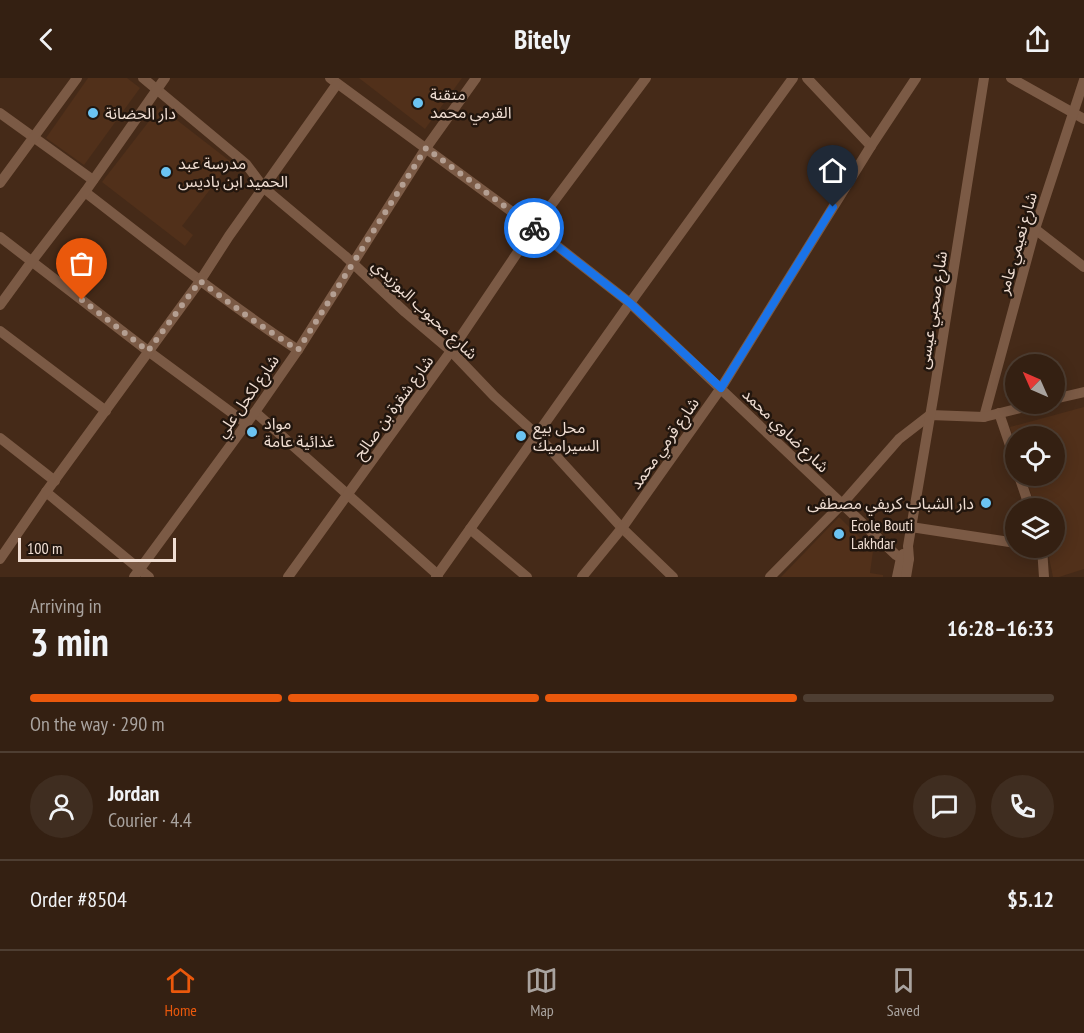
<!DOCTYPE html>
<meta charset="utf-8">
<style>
:root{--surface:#342012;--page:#3f2d20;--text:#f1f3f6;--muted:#a9a39f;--line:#4e3e32;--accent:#ea580c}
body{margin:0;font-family:"PT Sans Narrow","Noto Sans Arabic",sans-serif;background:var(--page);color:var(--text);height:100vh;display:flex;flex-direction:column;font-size:22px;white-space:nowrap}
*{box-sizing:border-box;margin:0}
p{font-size:20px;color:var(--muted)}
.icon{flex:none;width:33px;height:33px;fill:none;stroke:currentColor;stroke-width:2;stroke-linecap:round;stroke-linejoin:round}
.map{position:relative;height:499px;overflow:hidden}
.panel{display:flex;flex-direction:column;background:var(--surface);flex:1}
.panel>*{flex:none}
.needle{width:39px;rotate:315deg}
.fabs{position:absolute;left:1005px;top:276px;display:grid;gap:12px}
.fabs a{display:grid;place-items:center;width:60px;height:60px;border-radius:50%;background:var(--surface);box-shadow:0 3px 15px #0003,0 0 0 2px var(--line);font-size:30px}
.scale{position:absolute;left:18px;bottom:15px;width:158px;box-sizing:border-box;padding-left:6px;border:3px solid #f0ded3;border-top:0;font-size:16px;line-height:21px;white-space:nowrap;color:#f0ded3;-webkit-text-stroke:4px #22160e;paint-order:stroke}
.pin{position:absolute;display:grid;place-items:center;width:51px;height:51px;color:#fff;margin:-62px -26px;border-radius:50% 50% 50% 0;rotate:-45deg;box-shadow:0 0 6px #0007}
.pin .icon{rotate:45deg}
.courier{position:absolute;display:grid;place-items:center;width:60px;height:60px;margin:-30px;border:4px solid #1a73e8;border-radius:50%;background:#fff;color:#222;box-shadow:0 2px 8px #0007}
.summary em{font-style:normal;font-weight:600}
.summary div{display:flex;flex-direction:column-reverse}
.summary{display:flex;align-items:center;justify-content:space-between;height:102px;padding:0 30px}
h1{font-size:39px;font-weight:600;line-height:45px}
.bar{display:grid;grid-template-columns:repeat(4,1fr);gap:9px 6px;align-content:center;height:72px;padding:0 30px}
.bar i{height:8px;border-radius:4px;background:var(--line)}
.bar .selected{background:var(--accent)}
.bar p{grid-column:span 4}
.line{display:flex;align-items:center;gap:15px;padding:0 30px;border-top:2px solid var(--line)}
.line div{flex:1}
.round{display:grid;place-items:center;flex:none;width:63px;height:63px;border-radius:32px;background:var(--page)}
header{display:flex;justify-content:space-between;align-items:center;height:78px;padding:0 30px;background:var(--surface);font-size:27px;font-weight:600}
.tabs{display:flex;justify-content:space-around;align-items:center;height:84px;border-top:2px solid var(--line);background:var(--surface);font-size:16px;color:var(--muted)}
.tabs a{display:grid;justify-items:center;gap:3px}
.tabs .selected{color:var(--accent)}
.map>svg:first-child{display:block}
.built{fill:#51301a}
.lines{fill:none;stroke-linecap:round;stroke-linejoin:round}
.minor{stroke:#7b5a45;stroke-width:10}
.done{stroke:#b49f92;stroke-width:6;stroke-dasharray:0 10.8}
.route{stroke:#1a73e8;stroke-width:8}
.poi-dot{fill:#6bc3f2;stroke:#22160e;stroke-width:2}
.labels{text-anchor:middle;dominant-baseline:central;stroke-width:5;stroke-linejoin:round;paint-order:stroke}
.poi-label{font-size:16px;fill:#f0ded3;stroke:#22160e;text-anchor:start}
.street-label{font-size:16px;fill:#f0ded3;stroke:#22160e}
</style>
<header><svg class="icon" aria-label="back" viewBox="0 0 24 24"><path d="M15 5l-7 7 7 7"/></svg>Bitely<svg class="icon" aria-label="share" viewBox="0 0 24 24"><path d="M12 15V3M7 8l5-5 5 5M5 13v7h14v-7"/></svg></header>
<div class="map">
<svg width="1084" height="499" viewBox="0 0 1084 499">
<rect width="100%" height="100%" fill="#452a18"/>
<!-- built -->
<g class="built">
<polygon points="88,0 127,0 140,10 84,87 46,60"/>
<polygon points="359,0 462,0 425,51"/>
<polygon points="160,29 231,84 182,148 193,157 185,168 102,104"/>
<polygon points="1084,329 1084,491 1059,499 1053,499 1047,470 1054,470 1054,430 1036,430 1025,398 1054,398 1054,358 1016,358 1015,367 1010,349"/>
<polygon points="839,439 873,473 870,495 883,497 883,499 781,499"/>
</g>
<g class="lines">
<!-- minor -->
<g class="minor">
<polyline points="143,0 239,80 246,86 264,110 345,178 405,234 451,273 494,318 537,357 622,450 673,499"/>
<polyline points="330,0 534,150 630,225 896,477 901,480 909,481"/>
<polyline points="807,0 871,68"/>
<polyline points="1011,0 1084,41"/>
<polyline points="0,35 93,102"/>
<polyline points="0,105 77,0"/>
<path d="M85,114c70,54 139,109 213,158"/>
<polyline points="1035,151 1084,189"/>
<polyline points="0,159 148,273 247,346"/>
<polyline points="0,227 32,183 85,114 165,0"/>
<polyline points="0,253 106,333"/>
<polyline points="1054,321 1084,314"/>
<polyline points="255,334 438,497"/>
<polyline points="999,335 1016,385"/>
<polyline points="984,339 1035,151 1084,2"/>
<polyline points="0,360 55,403"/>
<polyline points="1019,398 1030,430"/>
<polyline points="46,414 149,499"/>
<polyline points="911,449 1016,465"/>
<polyline points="470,451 527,499"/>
<polyline points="1042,470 1044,499"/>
<polyline points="0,481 46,414 200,203 229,158 337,6"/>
<polyline points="134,499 255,334 298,272 426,70 476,0"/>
<polyline points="288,499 451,273 534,150 646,0"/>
<polyline points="436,499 630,225 793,0"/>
<polyline points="582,499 622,450 721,310 871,68 916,0"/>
<polyline points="770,499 842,426 899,361 930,337 984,339 1037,326"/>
<polyline points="897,499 901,480 903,476"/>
<polyline points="906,499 909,481 908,468 934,315 984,0"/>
</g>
</g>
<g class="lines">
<!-- done -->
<polyline class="done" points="82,222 148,273 200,203 251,241 298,272 426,70 534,150"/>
<!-- route -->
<polyline class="route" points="534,150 630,225 721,310 833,129"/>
</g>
<!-- markers -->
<g class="poi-dot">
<circle cx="418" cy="25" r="6"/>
<circle cx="93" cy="35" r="6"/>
<circle cx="166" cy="94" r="6"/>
<circle cx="252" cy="354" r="6"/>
<circle cx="521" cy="358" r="6"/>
<circle cx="986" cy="425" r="6"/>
<circle cx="839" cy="456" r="6"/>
</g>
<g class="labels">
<!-- poi labels -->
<g class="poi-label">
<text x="430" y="16">متقنة<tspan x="430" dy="18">القرمي محمد</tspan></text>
<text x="105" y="35">دار الحضانة</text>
<text x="178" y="85">مدرسة عبد<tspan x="178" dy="18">الحميد ابن باديس</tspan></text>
<text x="264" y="345">مواد<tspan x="264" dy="18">غذائية عامة</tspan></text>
<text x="533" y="349">محل بيع<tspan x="533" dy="18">السيراميك</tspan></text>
<text x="974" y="425" text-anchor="end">دار الشباب كريفي مصطفى</text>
<text x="851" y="447">Ecole Bouti<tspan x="851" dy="18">Lakhdar</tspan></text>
</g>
<!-- street labels -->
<g class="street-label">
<text transform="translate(1017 165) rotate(-74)">شارع نعيمي عامر</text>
<text transform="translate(425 231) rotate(43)">شارع محبوب البوزيدي</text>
<text transform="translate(932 232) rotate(-81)">شارع صحبي عيسى</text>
<text transform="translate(247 318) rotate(-55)">شارع لكحل علي</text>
<text transform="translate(393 329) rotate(-54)">شارع شقرة بن صالح</text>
<text transform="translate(786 352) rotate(44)">شارع ضاوي محمد</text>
<text transform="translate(664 365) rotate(-55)">شارع قرمي محمد</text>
</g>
</g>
</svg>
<div class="fabs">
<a><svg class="needle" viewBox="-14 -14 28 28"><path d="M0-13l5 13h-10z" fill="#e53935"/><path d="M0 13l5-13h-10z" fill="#a9a39f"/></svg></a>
<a><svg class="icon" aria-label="locate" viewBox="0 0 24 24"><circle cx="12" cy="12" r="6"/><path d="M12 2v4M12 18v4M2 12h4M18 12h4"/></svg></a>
<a><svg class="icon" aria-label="layers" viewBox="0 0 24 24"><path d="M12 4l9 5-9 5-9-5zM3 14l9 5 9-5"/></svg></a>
</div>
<div class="scale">100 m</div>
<div class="pin" style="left:82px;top:222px;background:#ea580c"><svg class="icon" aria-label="bag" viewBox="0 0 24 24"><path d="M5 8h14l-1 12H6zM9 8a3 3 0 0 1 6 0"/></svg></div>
<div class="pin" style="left:833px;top:129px;background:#1f2937"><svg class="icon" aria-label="home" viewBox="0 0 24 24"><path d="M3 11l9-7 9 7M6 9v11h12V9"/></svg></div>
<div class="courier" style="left:534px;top:150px"><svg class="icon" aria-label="bike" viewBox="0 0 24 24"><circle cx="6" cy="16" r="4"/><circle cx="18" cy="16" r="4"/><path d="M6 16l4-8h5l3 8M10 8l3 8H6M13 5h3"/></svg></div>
</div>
<section class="panel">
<div class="summary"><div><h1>3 min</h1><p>Arriving in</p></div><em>16:28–16:33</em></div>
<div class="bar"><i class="selected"></i><i class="selected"></i><i class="selected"></i><i></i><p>On the way · 290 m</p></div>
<div class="line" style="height:108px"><a class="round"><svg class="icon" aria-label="person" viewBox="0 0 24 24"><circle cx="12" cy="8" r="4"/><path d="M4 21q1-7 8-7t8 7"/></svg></a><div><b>Jordan</b><p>Courier · 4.4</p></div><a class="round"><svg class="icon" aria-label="chat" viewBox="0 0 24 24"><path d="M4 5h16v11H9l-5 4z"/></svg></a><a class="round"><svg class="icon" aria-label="phone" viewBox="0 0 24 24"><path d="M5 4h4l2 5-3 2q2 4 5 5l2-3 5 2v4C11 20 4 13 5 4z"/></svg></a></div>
<div class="line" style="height:78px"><div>Order #8504</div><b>$5.12</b></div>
</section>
<nav class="tabs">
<a class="selected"><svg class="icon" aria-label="home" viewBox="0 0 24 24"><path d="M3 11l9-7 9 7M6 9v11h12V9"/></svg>Home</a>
<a><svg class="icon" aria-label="map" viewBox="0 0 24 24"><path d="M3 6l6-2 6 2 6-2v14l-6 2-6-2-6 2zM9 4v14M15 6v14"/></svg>Map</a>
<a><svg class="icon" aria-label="saved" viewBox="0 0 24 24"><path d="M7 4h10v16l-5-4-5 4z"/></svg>Saved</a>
</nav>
